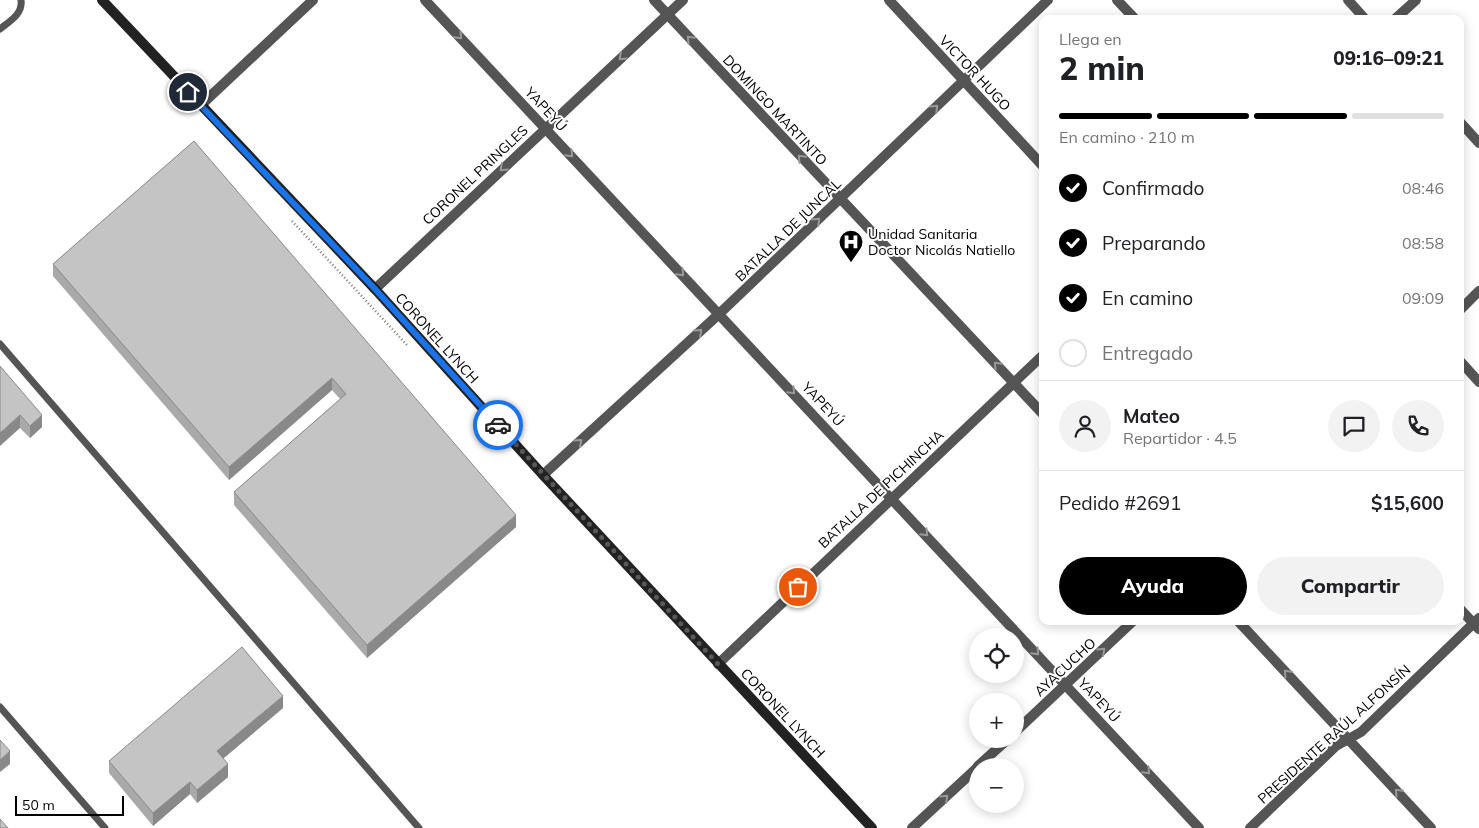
<!DOCTYPE html>
<html lang="es">
<meta charset="utf-8">
<style>
:root{--surface:#fff;--page:#f2f2f2;--text:#202124;--muted:#757577;--line:#e0e0e0;--accent:#000}
body{margin:0;font-family:Mulish,sans-serif;background:var(--page);color:var(--text);height:100vh;display:flex;flex-direction:column;font-size:19px;white-space:nowrap}
*{box-sizing:border-box;margin:0}
p{font-size:16px;color:var(--muted)}
.icon{flex:none;width:28px;height:28px;fill:none;stroke:currentColor;stroke-width:2;stroke-linecap:round;stroke-linejoin:round}
.map{position:relative;flex:1;overflow:hidden}
.details{position:absolute;left:1039px;top:15px;width:425px;height:610px;display:flex;flex-direction:column;background:var(--surface);border-radius:10px;box-shadow:0 2px 12px #0003}
.details>*{flex:none}
.tools{position:absolute;left:969px;top:628px;display:grid;gap:10px}
.tools a{display:grid;place-items:center;width:55px;height:55px;border-radius:50%;background:var(--surface);box-shadow:0 2px 12px #0003;font-size:25px}
.scale{position:absolute;left:15px;bottom:12px;width:109px;box-sizing:border-box;padding-left:5px;border:2px solid #000;border-top:0;font-size:14px;line-height:18px;white-space:nowrap;color:#000;-webkit-text-stroke:4px #fff;paint-order:stroke}
.pin{position:absolute;display:grid;place-items:center;width:42px;height:42px;color:#fff;margin:-21px;border:2px solid #fff;border-radius:50%;box-shadow:0 1px 5px #0007}
.courier{position:absolute;display:grid;place-items:center;width:50px;height:50px;margin:-25px;border:4px solid #1a73e8;border-radius:50%;background:#fff;color:#222;box-shadow:0 1px 6px #0007}
.overview em{font-style:normal;font-weight:800}
.overview div{display:flex;flex-direction:column-reverse}
.overview{display:flex;align-items:center;justify-content:space-between;height:85px;padding:0 20px}
h1{font-size:32px;font-weight:800;line-height:38px}
.bar{display:grid;grid-template-columns:repeat(4,1fr);gap:8px 5px;align-content:center;height:60px;padding:0 20px}
.bar i{height:6px;border-radius:4px;background:var(--line)}
.bar .selected{background:var(--accent)}
.bar p{grid-column:span 4}
.line{display:flex;align-items:center;gap:12px;padding:0 20px;border-top:1px solid var(--line)}
.line div{flex:1}
.round{display:grid;place-items:center;flex:none;width:52px;height:52px;border-radius:26px;background:var(--page)}
ol{padding:0 20px;list-style:none}
li{display:flex;align-items:center;gap:15px;height:55px}
li p{margin-inline-start:auto}
li .icon{padding:5px;border-radius:50%;background:var(--accent);color:#fff;stroke-width:4}
li:last-child{color:var(--muted)}
li i{width:28px;height:28px;border:2px solid var(--line);border-radius:50%}
.primary-button{display:flex;gap:10px;margin-top:auto;padding:10px 20px}
.primary-button a{flex:1;height:58px;border-radius:30px;background:var(--accent);color:#fff;font-size:20px;font-weight:800;line-height:58px;text-align:center}
.primary-button a+a{background:var(--page);color:var(--text)}
.map>svg:first-child{display:block}
.lines{fill:none;stroke-linecap:round;stroke-linejoin:round}
.path{stroke:#777;stroke-width:2.5;stroke-dasharray:1 2.5;stroke-linecap:butt}
.lane{stroke:#555;stroke-width:7}
.street{stroke:#555;stroke-width:10}
.secondary{stroke:#222;stroke-width:10}
.wall{fill:#a9a9a9}
.shaded-wall{fill:#898989}
.building{fill:#c4c4c4;stroke:#898989}
.oneway{stroke:#999}
.done{stroke:#595959;stroke-width:5;stroke-dasharray:0 9}
.route{stroke:#1a73e8;stroke-width:6}
.labels{text-anchor:middle;dominant-baseline:central;stroke-width:4;stroke-linejoin:round;paint-order:stroke}
.street-label{font-size:14px;fill:#000;stroke:#fff}
.poi-label{font-size:14px;fill:#000;stroke:#fff;text-anchor:start}
</style>
<div class="map">
<svg width="1479" height="828" viewBox="0 0 1479 828">
<rect width="100%" height="100%" fill="#fff"/>
<g class="lines">
<!-- path -->
<polyline class="path" points="292,221 407,345"/>
<!-- lane -->
<g class="lane">
<path d="M0,29c10,-8 23,-15 21,-29"/>
<polyline points="0,344 419,828"/>
<polyline points="0,707 105,828"/>
</g>
<!-- street -->
<g class="street">
<polyline points="425,0 1199,828"/>
<polyline points="654,0 1042,413"/>
<polyline points="889,0 1042,165"/>
<polyline points="1117,0 1135,19"/>
<polyline points="1348,0 1365,19"/>
<polyline points="1395,19 1416,0"/>
<polyline points="201,105 313,0"/>
<polyline points="1460,122 1479,143"/>
<polyline points="375,289 683,0"/>
<polyline points="1460,310 1479,291"/>
<polyline points="1460,361 1479,382"/>
<polyline points="543,475 719,314 1048,0"/>
<polyline points="1460,609 1479,629"/>
<polyline points="1238,621 1431,828"/>
<polyline points="718,664 1042,356"/>
<polyline points="1015,732 1133,621"/>
<polyline points="978,766 1008,739"/>
<polyline points="912,828 978,767"/>
<polyline points="1250,828 1336,746 1361,732 1479,618"/>
</g>
<!-- secondary -->
<polyline class="secondary" points="102,0 375,289 543,475 872,828"/>
</g>
<!-- wall -->
<g class="wall">
<polygon points="194,141 516,527 367,658 234,505 234,492 340,399 332,390 229,480 53,276 53,264"/>
<polygon points="0,366 42,427 30,438 20,428"/>
<polygon points="283,708 223,758 228,777 197,803 190,794 153,826 109,773 109,761"/>
</g>
<!-- shaded-wall -->
<g class="shaded-wall">
<polygon points="332,378 332,390 229,480 229,467"/>
<polygon points="20,415 20,428 0,446 0,433"/>
<polygon points="42,415 42,427 30,438 30,426"/>
<polygon points="516,515 516,527 367,658 367,645"/>
<polygon points="283,696 283,708 217,764 217,751"/>
<polygon points="10,751 10,764 0,772 0,760"/>
<polygon points="228,764 228,777 197,803 197,790"/>
<polygon points="190,782 190,794 153,826 153,813"/>
</g>
<!-- building -->
<g class="building">
<polygon points="194,141 516,515 367,645 234,492 346,394 332,378 229,467 53,264"/>
<polygon points="0,366 42,415 30,426 20,415 0,433"/>
<polygon points="242,647 283,696 217,751 228,764 197,790 190,782 153,813 109,761"/>
<polygon points="0,740 10,751 0,760"/>
<polygon points="0,819 8,828 0,828"/>
</g>
<!-- one-way arrows -->
<defs><path id="oneway-chevron" d="M-2-3.5L2.5 0L-2 3.5" fill="none" stroke-width="1.6" stroke-linecap="round" stroke-linejoin="round" transform="scale(1.25)"/></defs>
<g class="oneway">
<use href="#oneway-chevron" transform="translate(459 36) rotate(47)"/>
<use href="#oneway-chevron" transform="translate(690 39) rotate(-133)"/>
<use href="#oneway-chevron" transform="translate(622 57) rotate(137)"/>
<use href="#oneway-chevron" transform="translate(935 108) rotate(-44)"/>
<use href="#oneway-chevron" transform="translate(570 154) rotate(47)"/>
<use href="#oneway-chevron" transform="translate(801 158) rotate(-133)"/>
<use href="#oneway-chevron" transform="translate(503 168) rotate(137)"/>
<use href="#oneway-chevron" transform="translate(817 221) rotate(-44)"/>
<use href="#oneway-chevron" transform="translate(681 273) rotate(47)"/>
<use href="#oneway-chevron" transform="translate(699 332) rotate(-42)"/>
<use href="#oneway-chevron" transform="translate(997 365) rotate(-133)"/>
<use href="#oneway-chevron" transform="translate(792 391) rotate(47)"/>
<use href="#oneway-chevron" transform="translate(579 442) rotate(-42)"/>
<use href="#oneway-chevron" transform="translate(925 533) rotate(47)"/>
<use href="#oneway-chevron" transform="translate(1102 651) rotate(-43)"/>
<use href="#oneway-chevron" transform="translate(1036 652) rotate(47)"/>
<use href="#oneway-chevron" transform="translate(1287 673) rotate(-133)"/>
<use href="#oneway-chevron" transform="translate(1147 771) rotate(47)"/>
<use href="#oneway-chevron" transform="translate(1398 792) rotate(-133)"/>
<use href="#oneway-chevron" transform="translate(945 798) rotate(-43)"/>
</g>
<g class="lines">
<!-- done -->
<polyline class="done" points="498,425 718,664 798,587"/>
<!-- route -->
<polyline class="route" points="188,92 375,289 498,425"/>
</g>
<!-- icons -->
<defs>
<symbol id="hospital-pin" viewBox="-11 -11 22 30"><path d="M0 17L-7.5 6A9.5 9.5 0 1 1 7.5 6Z" fill="#000" stroke="#fff"/><path d="M-5-5h3v3.5h4V-5h3V5h-3V1.5h-4V5h-3Z" fill="#fff"/></symbol>
</defs>
<g fill-rule="evenodd">
<use href="#hospital-pin" x="837" y="228" width="28" height="38"/>
</g>
<g class="labels">
<!-- street labels -->
<g class="street-label">
<text transform="translate(975 73) rotate(47)">VICTOR HUGO</text>
<text transform="translate(546 109) rotate(47)">YAPEYÚ</text>
<text transform="translate(775 110) rotate(47)">DOMINGO MARTINTO</text>
<text transform="translate(475 175) rotate(-43)">CORONEL PRINGLES</text>
<text transform="translate(788 230) rotate(-44)">BATALLA DE JUNCAL</text>
<text transform="translate(437 338) rotate(48)">CORONEL LYNCH</text>
<text transform="translate(823 404) rotate(47)">YAPEYÚ</text>
<text transform="translate(881 489) rotate(-43)">BATALLA DE PICHINCHA</text>
<text transform="translate(1065 667) rotate(-43)">AYACUCHO</text>
<text transform="translate(1099 700) rotate(47)">YAPEYÚ</text>
<text transform="translate(783 713) rotate(47)">CORONEL LYNCH</text>
<text transform="translate(1334 734) rotate(-42)">PRESIDENTE RAÚL ALFONSÍN</text>
</g>
<!-- poi labels -->
<g class="poi-label">
<text x="868" y="234">Unidad Sanitaria<tspan x="868" dy="16">Doctor Nicolás Natiello</tspan></text>
</g>
</g>
</svg>
<div class="tools">
<a><svg class="icon" aria-label="locate" viewBox="0 0 24 24"><circle cx="12" cy="12" r="6"/><path d="M12 2v4M12 18v4M2 12h4M18 12h4"/></svg></a>
<a>+</a>
<a>−</a>
</div>
<div class="scale">50 m</div>
<div class="pin" style="left:798px;top:587px;background:#ea580c"><svg class="icon" aria-label="bag" viewBox="0 0 24 24"><path d="M5 8h14l-1 12H6zM9 8a3 3 0 0 1 6 0"/></svg></div>
<div class="pin" style="left:188px;top:92px;background:#1f2937"><svg class="icon" aria-label="home" viewBox="0 0 24 24"><path d="M3 11l9-7 9 7M6 9v11h12V9"/></svg></div>
<div class="courier" style="left:498px;top:425px"><svg class="icon" aria-label="car" viewBox="0 0 24 24"><path d="M5 17H2v-5l4-1 3-4h7l3 4 3 1v5h-3M9 17h6M6 11h13"/><circle cx="7" cy="17" r="2"/><circle cx="17" cy="17" r="2"/></svg></div>
<section class="details">
<div class="overview"><div><h1>2 min</h1><p>Llega en</p></div><em>09:16–09:21</em></div>
<div class="bar"><i class="selected"></i><i class="selected"></i><i class="selected"></i><i></i><p>En camino · 210 m</p></div>
<ol>
<li><svg class="icon" aria-label="check" viewBox="0 0 24 24"><path d="M5 12l5 5 9-10"/></svg>Confirmado<p>08:46</p></li>
<li><svg class="icon" aria-label="check" viewBox="0 0 24 24"><path d="M5 12l5 5 9-10"/></svg>Preparando<p>08:58</p></li>
<li><svg class="icon" aria-label="check" viewBox="0 0 24 24"><path d="M5 12l5 5 9-10"/></svg>En camino<p>09:09</p></li>
<li><i></i>Entregado</li>
</ol>
<div class="line" style="height:90px"><a class="round"><svg class="icon" aria-label="person" viewBox="0 0 24 24"><circle cx="12" cy="8" r="4"/><path d="M4 21q1-7 8-7t8 7"/></svg></a><div><b>Mateo</b><p>Repartidor · 4.5</p></div><a class="round"><svg class="icon" aria-label="chat" viewBox="0 0 24 24"><path d="M4 5h16v11H9l-5 4z"/></svg></a><a class="round"><svg class="icon" aria-label="phone" viewBox="0 0 24 24"><path d="M5 4h4l2 5-3 2q2 4 5 5l2-3 5 2v4C11 20 4 13 5 4z"/></svg></a></div>
<div class="line" style="height:65px"><div>Pedido #2691</div><b>$15,600</b></div>
<div class="primary-button"><a>Ayuda</a><a>Compartir</a></div>
</section>
</div>
